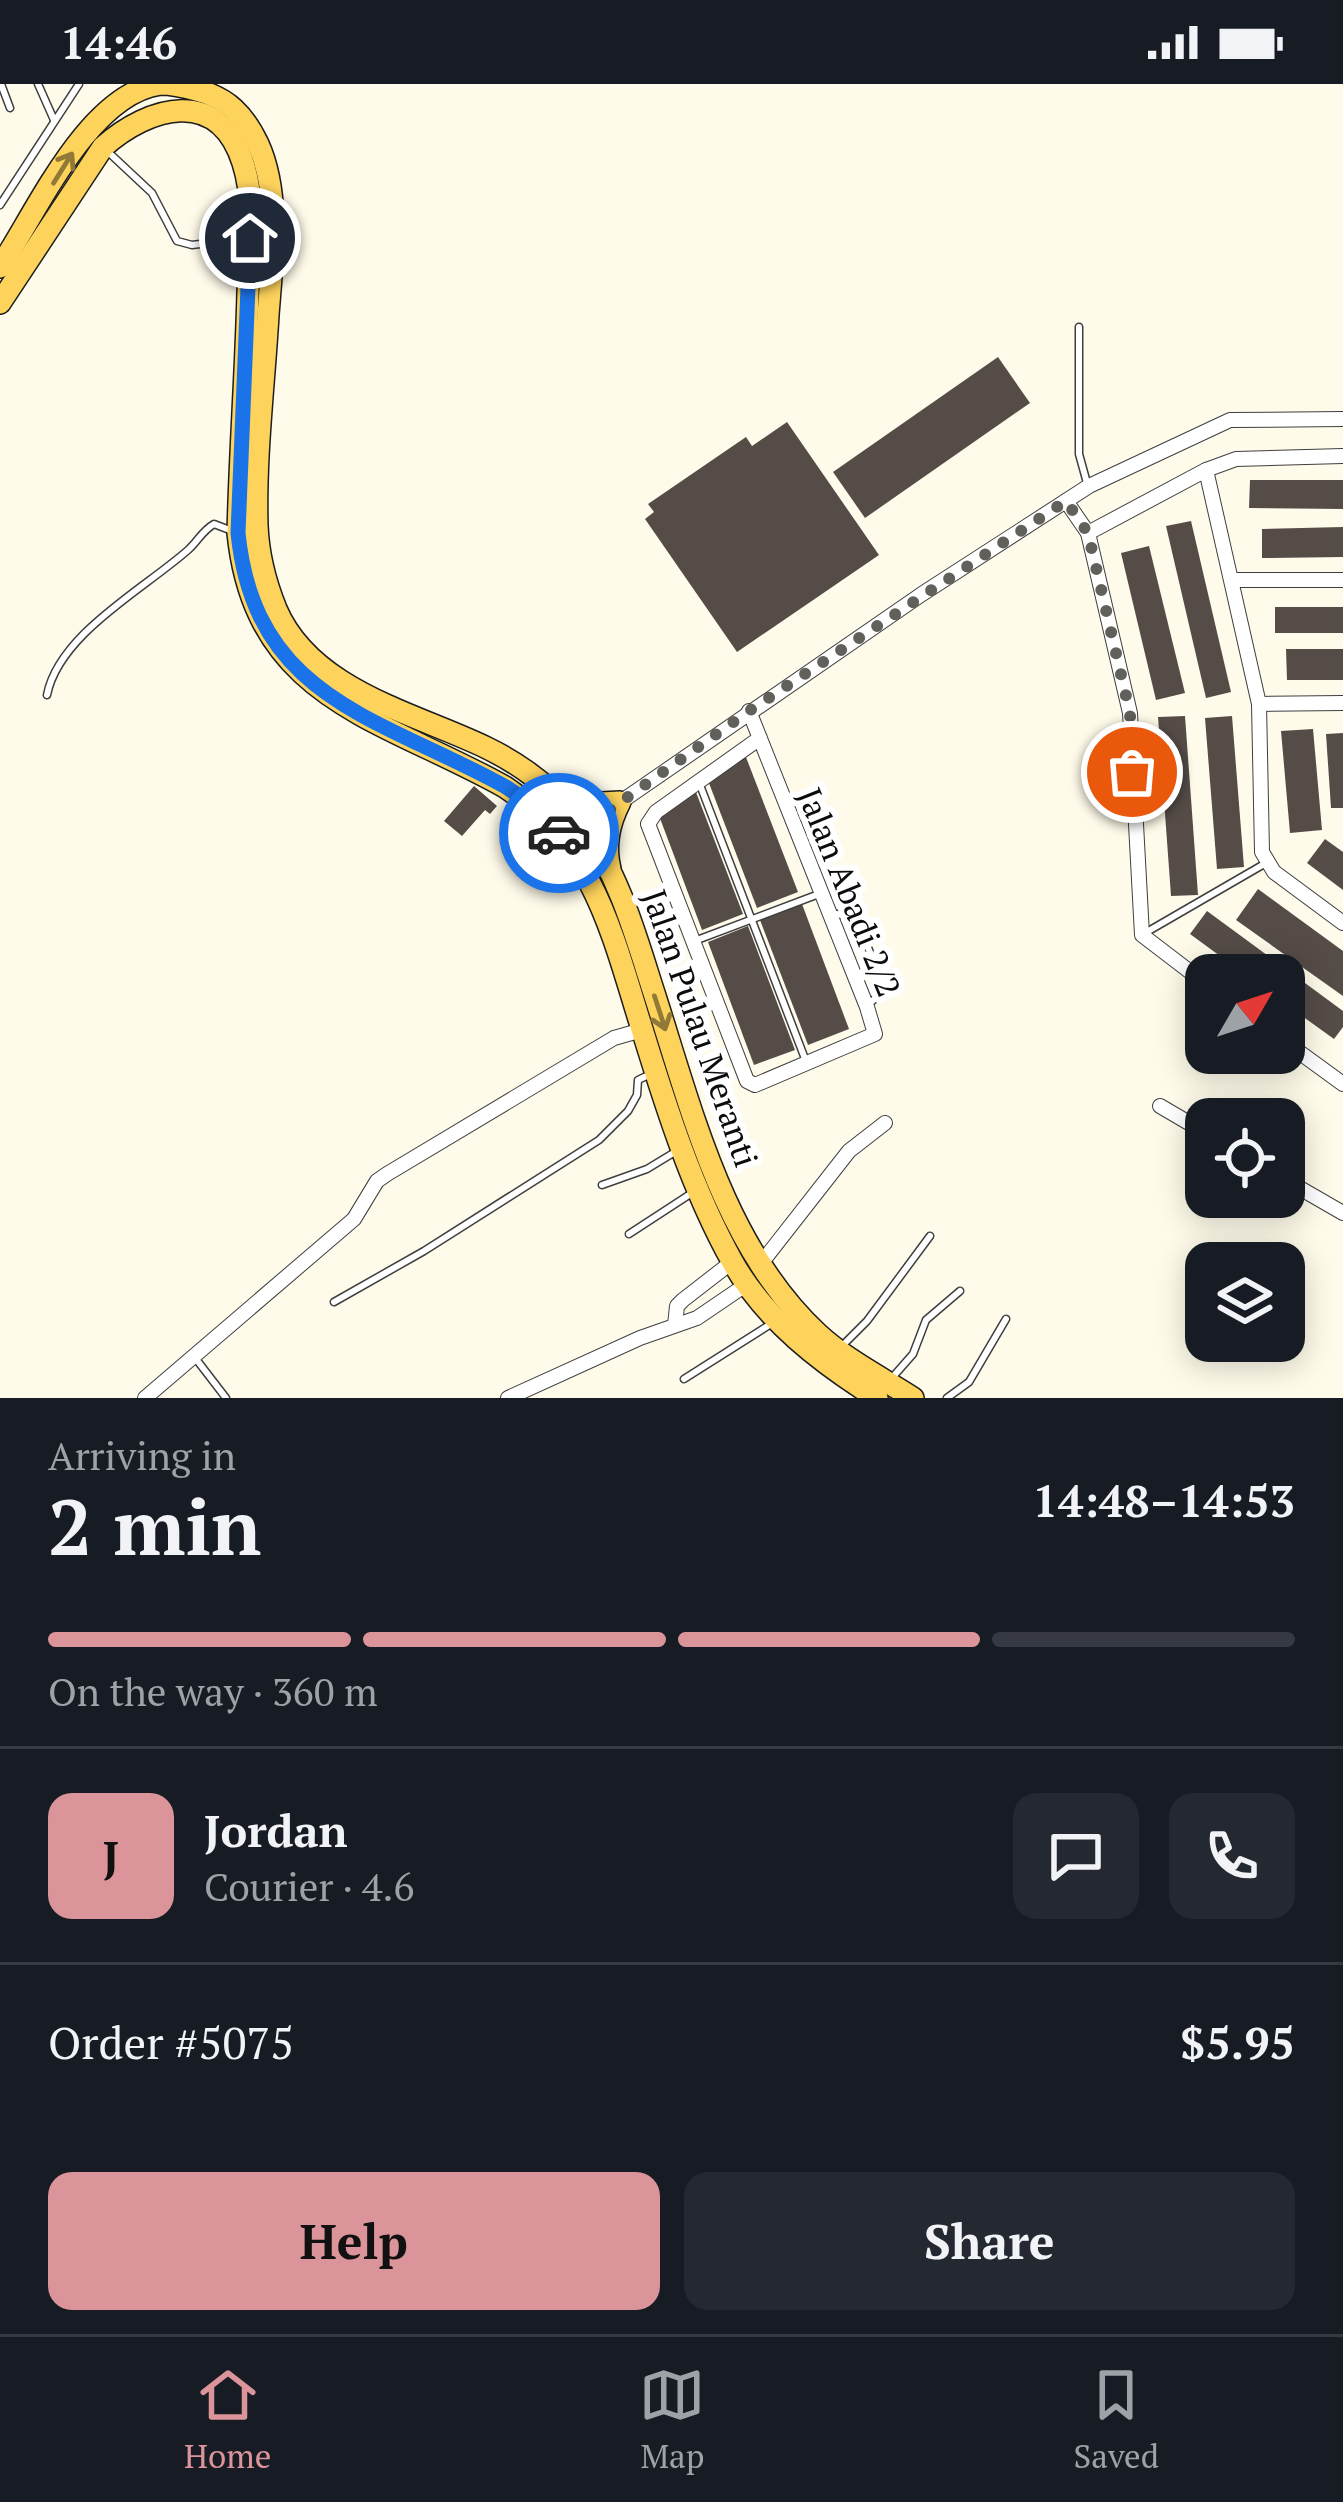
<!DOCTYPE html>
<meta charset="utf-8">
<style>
:root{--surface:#171b24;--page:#242831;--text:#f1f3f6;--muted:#9ea1a6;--line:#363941;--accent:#db949a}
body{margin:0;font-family:"PT Serif",serif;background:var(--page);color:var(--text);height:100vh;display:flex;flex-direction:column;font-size:45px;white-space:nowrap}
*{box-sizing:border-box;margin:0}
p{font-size:39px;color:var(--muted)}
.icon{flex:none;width:66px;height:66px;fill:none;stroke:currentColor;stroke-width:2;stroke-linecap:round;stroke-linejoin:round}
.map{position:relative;height:1314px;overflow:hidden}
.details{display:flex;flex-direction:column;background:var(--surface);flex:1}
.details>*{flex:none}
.needle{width:78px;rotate:51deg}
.fabs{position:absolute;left:1185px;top:870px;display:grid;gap:24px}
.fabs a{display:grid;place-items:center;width:120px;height:120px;border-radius:24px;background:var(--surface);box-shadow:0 6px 30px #0003;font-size:60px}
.pin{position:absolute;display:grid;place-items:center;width:102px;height:102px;color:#fff;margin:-51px;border:6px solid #fff;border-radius:50%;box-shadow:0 3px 12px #0007}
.courier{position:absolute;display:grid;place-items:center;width:120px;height:120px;margin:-60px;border:9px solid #1a73e8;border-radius:50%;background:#fff;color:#222;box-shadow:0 3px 15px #0007}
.summary em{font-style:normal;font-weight:700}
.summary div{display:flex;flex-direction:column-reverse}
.summary{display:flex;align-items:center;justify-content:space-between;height:204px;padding:0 48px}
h1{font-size:78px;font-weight:700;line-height:90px}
.bar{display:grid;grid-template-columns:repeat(4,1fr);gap:18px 12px;align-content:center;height:144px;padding:0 48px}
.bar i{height:15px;border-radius:9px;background:var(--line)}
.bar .current{background:var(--accent)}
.bar p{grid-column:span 4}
.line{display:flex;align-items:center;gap:30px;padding:0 48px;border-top:3px solid var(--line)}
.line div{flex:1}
.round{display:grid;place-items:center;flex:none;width:126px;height:126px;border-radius:24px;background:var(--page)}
.cta{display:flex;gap:24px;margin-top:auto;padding:24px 48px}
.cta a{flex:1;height:138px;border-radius:24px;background:var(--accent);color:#111;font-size:48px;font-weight:700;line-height:138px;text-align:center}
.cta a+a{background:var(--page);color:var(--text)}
.status{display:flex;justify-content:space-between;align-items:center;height:84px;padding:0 60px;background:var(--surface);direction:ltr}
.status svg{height:33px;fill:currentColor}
.tabs{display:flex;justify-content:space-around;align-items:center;height:168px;border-top:3px solid var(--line);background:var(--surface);font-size:33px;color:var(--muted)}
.tabs a{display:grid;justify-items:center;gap:6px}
.tabs .current{color:var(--accent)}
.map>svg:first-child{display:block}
.building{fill:#554c48}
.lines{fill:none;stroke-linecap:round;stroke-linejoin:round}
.service-casing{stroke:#3f3f3f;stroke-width:9}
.minor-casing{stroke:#3f3f3f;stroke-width:16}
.primary-casing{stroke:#1d1d1d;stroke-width:24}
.service{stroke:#fff;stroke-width:6}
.minor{stroke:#fff;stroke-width:14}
.primary{stroke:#fed35c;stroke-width:21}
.oneway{stroke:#917938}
.done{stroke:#61605a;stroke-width:12;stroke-dasharray:0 21.6}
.route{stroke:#1a73e8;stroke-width:15}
.labels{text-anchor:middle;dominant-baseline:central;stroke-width:12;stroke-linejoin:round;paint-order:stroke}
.street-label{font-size:33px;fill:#0c0c0c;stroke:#fff}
</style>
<div class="status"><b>14:46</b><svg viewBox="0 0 49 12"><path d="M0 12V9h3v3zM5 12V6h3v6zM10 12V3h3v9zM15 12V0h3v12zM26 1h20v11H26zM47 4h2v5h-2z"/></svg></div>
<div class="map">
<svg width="1343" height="1314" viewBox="0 0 1343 1314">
<rect width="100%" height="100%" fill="#fffbea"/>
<!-- building -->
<g class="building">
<polygon points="998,273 1030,319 865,434 833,388"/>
<polygon points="787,338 879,471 737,568 645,435 654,428 648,420 746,353 752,362"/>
<polygon points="1250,396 1343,396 1343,425 1249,424"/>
<polygon points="1191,437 1231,608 1206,614 1166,442"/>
<polygon points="1343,443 1343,473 1262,474 1262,445"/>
<polygon points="1149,462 1185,609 1156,616 1121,469"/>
<rect x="1275" y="523" width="68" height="26"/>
<polygon points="1286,565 1343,565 1343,596 1287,596"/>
<polygon points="1185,632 1198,811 1171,812 1158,633"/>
<polygon points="1232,632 1244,783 1217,785 1205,634"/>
<polygon points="1313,645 1322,746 1290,749 1281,647"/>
<polygon points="1343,649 1343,724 1331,724 1326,650"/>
<polygon points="744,668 798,808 757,824 707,694"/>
<polygon points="474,702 497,722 490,730 485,726 462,752 444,737"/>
<polygon points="694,703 743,830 702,846 658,729"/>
<polygon points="1325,755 1343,768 1343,806 1307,779"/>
<polygon points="1258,805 1343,867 1343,912 1236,836"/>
<polygon points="802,820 849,945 808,961 760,836"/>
<polygon points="1207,827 1343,927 1343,943 1334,955 1284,919 1284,891 1246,891 1190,850"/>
<polygon points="748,842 795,966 754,981 708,858"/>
</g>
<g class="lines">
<defs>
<g id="service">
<polyline points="1,0 10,24"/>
<polyline points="38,0 54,36"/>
<polyline points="105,65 152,109 177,157 192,161 248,154"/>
<polyline points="0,121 79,0"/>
<polyline points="1079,243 1079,370 1087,399"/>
<path d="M47,611c12,-61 97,-106 141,-145 10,-9 14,-19 26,-26l21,8"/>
<polyline points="700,701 807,980"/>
<polyline points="830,829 855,833 883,899 880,910 869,920"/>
<polyline points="1145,849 1266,779"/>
<polyline points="697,856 819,810"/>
<polyline points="602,1101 647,1085 675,1068"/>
<polyline points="629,1150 695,1107"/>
<polyline points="334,1218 424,1167 599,1056 628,1027 637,1011 638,996 653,989"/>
<polyline points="841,1263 867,1237 930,1152"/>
<polyline points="196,1275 226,1314"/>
<polyline points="684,1295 774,1238"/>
<polyline points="891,1295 913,1270 926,1236 960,1207"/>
<polyline points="947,1314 969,1298 1006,1235"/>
</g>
<g id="minor">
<polyline points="1206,386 1259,620 1262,768 1274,788 1343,839"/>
<polyline points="1066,417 1088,449 1130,629 1142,851 1206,900"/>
<polyline points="1088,449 1206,386 1236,375 1343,372"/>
<polyline points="1232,496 1343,496"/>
<polyline points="1259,620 1343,619"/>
<polyline points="749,627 867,923 875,950 755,1001 747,997 648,740 656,728 760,654"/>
<polyline points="580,746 922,510 1089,402 1230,336 1343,335"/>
<polyline points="1284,957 1343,1000"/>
<polyline points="1160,1022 1206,1049"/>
<polyline points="1284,1095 1343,1129"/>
<polyline points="759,1182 849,1067 885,1039"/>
<polyline points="675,1241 677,1222 683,1216 732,1178"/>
<polyline points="145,1314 354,1135 377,1097 387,1090 614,954 642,946"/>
<polyline points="508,1314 640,1254 697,1234 747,1200"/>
</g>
<g id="primary">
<path d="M0,183c36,-54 88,-173 160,-183 11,0 26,3 37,6 31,8 47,25 61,54 23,50 14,118 10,171 -4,69 -13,141 -11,210 1,28 9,59 19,84 35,82 139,104 211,139 37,18 71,45 96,78 36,48 53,111 71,167 38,118 70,254 164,341 27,25 64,44 95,64"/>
<path d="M0,219l103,-156c46,-41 116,-61 140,16 13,41 7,87 5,129 -2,80 -8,160 -10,241 17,167 142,184 267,254 89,60 107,146 137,242 24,78 50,160 90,232 33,59 89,102 145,137"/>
<path d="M556,708l26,12 38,-2c-11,21 -16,43 -10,67"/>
</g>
</defs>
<!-- service casing -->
<use href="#service" class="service-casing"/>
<!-- minor casing -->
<use href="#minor" class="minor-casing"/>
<!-- primary casing -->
<use href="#primary" class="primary-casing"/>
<!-- service -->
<use href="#service" class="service"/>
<!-- minor -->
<use href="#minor" class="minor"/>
<!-- primary -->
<use href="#primary" class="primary"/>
</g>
<!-- one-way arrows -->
<defs><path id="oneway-shaft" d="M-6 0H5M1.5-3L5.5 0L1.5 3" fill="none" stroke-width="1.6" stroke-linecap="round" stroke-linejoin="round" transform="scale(3)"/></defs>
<g class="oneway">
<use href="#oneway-shaft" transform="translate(63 84) rotate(-58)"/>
<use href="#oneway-shaft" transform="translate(660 929) rotate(72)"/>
</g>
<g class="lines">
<!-- done -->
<polyline class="done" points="559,749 566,757 749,627 1066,417 1088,449 1130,629 1132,688"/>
<!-- route -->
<path class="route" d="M250,154l-12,295c17,167 142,184 268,254l22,15 31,31"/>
</g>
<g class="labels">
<!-- street labels -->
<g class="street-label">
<text transform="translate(850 808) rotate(68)">Jalan Abadi 2/2</text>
<text transform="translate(701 944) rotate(71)">Jalan Pulau Meranti</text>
</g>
</g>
</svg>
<div class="fabs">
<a><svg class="needle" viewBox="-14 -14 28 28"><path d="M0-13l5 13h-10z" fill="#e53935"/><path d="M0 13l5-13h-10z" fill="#9ea1a6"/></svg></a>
<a><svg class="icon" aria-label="locate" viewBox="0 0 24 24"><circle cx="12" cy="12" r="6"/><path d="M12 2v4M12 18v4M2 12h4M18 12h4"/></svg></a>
<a><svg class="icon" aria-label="layers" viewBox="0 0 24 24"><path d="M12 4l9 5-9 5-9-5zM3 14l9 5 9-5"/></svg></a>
</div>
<div class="pin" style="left:1132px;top:688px;background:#ea580c"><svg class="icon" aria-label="bag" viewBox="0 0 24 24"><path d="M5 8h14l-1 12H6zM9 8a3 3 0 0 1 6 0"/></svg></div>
<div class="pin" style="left:250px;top:154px;background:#1f2937"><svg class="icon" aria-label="home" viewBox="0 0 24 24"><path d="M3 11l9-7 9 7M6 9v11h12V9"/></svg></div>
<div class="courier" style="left:559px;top:749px"><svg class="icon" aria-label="car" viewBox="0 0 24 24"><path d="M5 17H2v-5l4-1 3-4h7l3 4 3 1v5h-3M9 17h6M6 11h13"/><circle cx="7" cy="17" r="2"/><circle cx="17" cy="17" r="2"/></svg></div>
</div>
<section class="details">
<div class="summary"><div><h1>2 min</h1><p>Arriving in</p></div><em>14:48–14:53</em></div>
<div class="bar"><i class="current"></i><i class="current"></i><i class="current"></i><i></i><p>On the way · 360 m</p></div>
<div class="line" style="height:216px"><b class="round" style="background:var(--accent);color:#111">J</b><div><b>Jordan</b><p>Courier · 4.6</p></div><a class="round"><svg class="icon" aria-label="chat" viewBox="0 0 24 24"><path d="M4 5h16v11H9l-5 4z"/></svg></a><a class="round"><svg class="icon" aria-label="phone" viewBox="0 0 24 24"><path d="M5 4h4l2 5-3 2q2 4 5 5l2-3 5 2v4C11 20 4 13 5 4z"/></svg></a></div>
<div class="line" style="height:156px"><div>Order #5075</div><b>$5.95</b></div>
<div class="cta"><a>Help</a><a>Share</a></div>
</section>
<nav class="tabs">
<a class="current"><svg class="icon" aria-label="home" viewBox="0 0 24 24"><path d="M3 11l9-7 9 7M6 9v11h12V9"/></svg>Home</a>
<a><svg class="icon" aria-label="map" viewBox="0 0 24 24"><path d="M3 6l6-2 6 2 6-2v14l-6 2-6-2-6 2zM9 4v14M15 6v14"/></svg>Map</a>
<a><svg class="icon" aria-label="saved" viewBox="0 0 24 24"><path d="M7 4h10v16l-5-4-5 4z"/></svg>Saved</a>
</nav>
